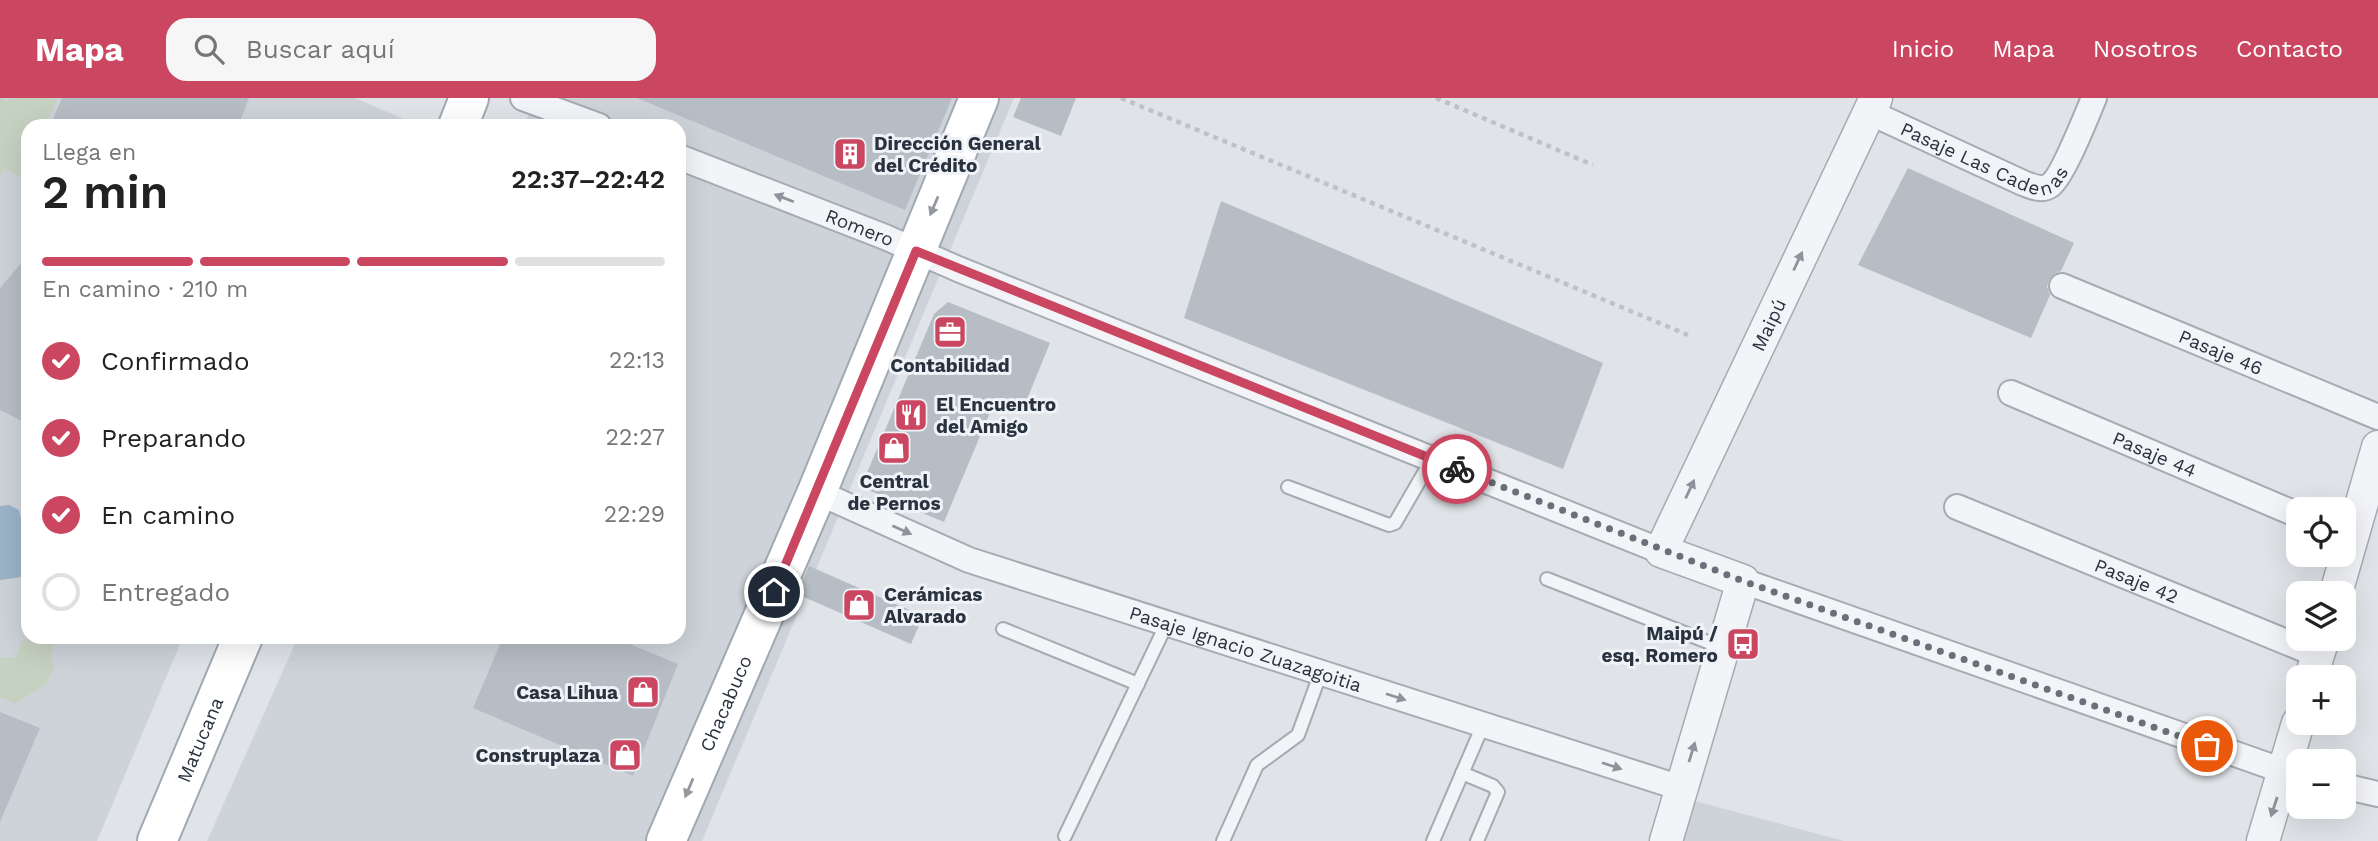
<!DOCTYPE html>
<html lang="es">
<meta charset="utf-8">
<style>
:root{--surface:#fff;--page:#f6f6f6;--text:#222;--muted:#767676;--line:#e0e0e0;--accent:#cb4761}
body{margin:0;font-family:"Work Sans",sans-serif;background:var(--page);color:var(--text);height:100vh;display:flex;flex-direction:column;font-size:26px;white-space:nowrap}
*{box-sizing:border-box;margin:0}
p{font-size:23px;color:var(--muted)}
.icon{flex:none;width:38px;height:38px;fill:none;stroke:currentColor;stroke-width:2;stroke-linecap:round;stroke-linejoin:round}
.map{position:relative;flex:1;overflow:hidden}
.drawer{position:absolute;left:21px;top:21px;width:665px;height:525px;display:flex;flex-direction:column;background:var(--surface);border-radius:21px;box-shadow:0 7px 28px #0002}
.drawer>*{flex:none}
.buttons{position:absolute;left:2286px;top:399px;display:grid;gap:14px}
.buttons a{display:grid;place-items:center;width:70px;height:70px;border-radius:14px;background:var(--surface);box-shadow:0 7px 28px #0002;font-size:35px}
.pin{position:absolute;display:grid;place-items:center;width:60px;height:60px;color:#fff;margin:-30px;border:4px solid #fff;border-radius:50%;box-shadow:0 2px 7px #0007}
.courier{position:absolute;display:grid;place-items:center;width:70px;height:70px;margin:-35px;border:5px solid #cb4761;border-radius:50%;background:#fff;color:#222;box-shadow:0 2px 9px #0007}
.head em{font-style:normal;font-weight:600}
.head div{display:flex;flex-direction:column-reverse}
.head{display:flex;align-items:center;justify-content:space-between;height:119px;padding:0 21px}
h1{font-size:46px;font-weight:600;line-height:52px}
.bar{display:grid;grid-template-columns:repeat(4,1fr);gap:10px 7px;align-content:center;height:84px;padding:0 21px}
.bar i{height:9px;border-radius:5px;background:var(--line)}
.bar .on{background:var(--accent)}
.bar p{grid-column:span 4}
ol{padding:0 21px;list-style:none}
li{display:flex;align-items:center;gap:21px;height:77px}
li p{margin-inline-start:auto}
li .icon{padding:7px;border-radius:50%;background:var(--accent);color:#fff;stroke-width:4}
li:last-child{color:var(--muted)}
li i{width:38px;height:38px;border:4px solid var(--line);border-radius:50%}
header{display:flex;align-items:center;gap:42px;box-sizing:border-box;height:98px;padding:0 35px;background:var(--accent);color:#fff}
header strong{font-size:33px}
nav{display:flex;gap:38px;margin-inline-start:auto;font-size:24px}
.search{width:490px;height:63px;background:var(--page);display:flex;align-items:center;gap:18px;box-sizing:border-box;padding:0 24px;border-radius:21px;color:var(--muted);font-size:26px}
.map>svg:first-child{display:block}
.built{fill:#ced3da}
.green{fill:#c6d2c1}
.water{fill:#9bb3c8}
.building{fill:#b7bdc5}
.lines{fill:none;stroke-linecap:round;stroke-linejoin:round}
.service-casing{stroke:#a5abb2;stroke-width:16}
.minor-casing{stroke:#a5abb2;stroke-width:28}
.tertiary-casing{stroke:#a5abb2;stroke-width:35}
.primary-casing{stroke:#9fa9b4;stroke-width:42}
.path{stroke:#bec2c7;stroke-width:4.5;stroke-dasharray:5 5;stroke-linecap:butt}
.service{stroke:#f2f4f7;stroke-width:12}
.minor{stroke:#f2f4f7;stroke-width:24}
.tertiary{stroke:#f2f4f7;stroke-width:32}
.primary{stroke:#fff;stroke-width:38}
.oneway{fill:#8e939b}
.oneway2{fill:#94989f}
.done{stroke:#69707a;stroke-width:7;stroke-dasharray:0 12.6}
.route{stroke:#cb4761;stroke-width:9}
.labels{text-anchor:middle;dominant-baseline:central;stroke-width:6;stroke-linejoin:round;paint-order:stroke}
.street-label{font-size:19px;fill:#29323f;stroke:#eff2f6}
.poi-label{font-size:19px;font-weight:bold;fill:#29323f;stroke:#eff2f6;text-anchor:start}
</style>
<header>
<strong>Mapa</strong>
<div class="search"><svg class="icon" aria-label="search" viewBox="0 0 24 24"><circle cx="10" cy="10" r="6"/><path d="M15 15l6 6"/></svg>Buscar aquí</div>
<nav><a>Inicio</a><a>Mapa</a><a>Nosotros</a><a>Contacto</a></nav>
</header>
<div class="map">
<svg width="2378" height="743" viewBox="0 0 2378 743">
<rect width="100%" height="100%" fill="#e0e4e8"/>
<!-- built -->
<g class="built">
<polygon points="0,0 355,0 404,21 401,28 28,28 28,539 183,539 97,743 0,743"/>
<polygon points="537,0 1014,0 702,743 207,743 298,539 679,539 679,28 523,28"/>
<polygon points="1691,702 1844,743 1680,743"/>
</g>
<!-- green -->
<g class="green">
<polygon points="0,0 8,3 10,0 58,0 45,28 28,28 28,68 23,80 4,71 0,79"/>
<path d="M28,539h36c-12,8 -16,16 -10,31l-8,16 -31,20 -15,-7v-39l16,-1 5,-14z"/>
</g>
<!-- water -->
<polygon class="water" points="9,407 19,412 28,449 28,478 0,482 0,408"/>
<!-- building -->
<g class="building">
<polygon points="62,0 249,0 238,28 50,28"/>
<polygon points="637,0 952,0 905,112"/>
<polygon points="1021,0 1076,0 1061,38 1013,19"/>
<polygon points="1908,70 2074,145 2061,173 2054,176 2049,182 2047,189 2050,197 2031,240 1858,167"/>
<polygon points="1221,103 1603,265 1563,371 1184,220"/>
<polygon points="28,157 28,326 0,312 0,190"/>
<polygon points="948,204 1050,245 1021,316 994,305 944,424 861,389 934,216"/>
<polygon points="809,468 923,518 911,546 797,496"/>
<polygon points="503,539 613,539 678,566 633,678 473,610"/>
<polygon points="0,614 40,630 0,724"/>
</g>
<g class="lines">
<defs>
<g id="service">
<polyline points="1288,389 1389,427 1395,425 1432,361"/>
<polyline points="1547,481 1723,550"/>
<polyline points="1003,531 1138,586"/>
<polyline points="1462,675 1493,688 1498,694 1477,743"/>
<polyline points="1065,738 1167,525"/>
<polyline points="1223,743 1257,667 1298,637 1321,574"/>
<polyline points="1433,743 1483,627"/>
</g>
<g id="minor">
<polyline points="523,0 599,28"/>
<path id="s1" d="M1869,14l154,71c8,3 18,8 26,3 13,-7 38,-72 45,-88"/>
<path id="s2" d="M679,59l206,80 73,32 703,282"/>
<path id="s3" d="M2062,188l316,131"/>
<path id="s4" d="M2011,295l287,122"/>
<path id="s5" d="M817,394l152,68 712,228"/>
<path id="s6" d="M1957,409l361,148"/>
<polyline points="1743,483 2298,678"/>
<polyline points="2343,688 2378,696"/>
</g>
<g id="tertiary">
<polyline points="2336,495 2378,349"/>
<polyline points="2311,579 2323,541"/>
<path id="s7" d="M1666,743l77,-260 -82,-30 215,-453"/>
<polyline points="2263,743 2298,625"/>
</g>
<g id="primary">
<polyline points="458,28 469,0"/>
<path id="s8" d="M157,743l86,-204"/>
<path id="s9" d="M666,743l151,-349 162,-394"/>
</g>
</defs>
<!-- service casing -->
<use href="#service" class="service-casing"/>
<!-- minor casing -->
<use href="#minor" class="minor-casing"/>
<!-- tertiary casing -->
<use href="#tertiary" class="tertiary-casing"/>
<!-- primary casing -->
<use href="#primary" class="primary-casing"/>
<!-- path -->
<g class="path">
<polyline points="1121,0 1688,237"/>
<polyline points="1436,0 1593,67"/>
</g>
<!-- service -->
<use href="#service" class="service"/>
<!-- minor -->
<use href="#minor" class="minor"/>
<!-- tertiary -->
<use href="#tertiary" class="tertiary"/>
<!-- primary -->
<use href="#primary" class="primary"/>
</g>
<!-- one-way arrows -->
<defs><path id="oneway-solid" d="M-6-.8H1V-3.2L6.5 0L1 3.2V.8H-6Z" transform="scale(1.75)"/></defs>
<g class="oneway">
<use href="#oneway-solid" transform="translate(784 100) rotate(-159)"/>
<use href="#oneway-solid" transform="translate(1798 163) rotate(-65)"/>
<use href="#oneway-solid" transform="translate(1690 391) rotate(-65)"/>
<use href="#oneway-solid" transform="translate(902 432) rotate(24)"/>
<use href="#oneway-solid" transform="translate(1396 599) rotate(18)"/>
<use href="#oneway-solid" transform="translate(1692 654) rotate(-73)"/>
<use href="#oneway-solid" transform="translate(1612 668) rotate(18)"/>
<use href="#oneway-solid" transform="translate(2274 709) rotate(108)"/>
</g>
<g class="oneway2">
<use href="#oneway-solid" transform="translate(934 108) rotate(113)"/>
<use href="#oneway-solid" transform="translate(689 690) rotate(113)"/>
</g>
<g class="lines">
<!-- done -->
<polyline class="done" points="1457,371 1743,483 2207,648"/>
<!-- route -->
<polyline class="route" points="774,494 916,153 1457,371"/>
</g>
<!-- icons -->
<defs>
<symbol id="building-square" viewBox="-11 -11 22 22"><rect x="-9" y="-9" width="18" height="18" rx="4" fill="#cb4761" stroke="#eff2f6"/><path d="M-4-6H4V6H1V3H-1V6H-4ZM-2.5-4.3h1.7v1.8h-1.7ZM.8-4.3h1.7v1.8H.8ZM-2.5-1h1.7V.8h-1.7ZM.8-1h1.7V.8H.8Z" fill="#fff"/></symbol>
<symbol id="office-square" viewBox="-11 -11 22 22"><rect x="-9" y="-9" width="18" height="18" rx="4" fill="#cb4761" stroke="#eff2f6"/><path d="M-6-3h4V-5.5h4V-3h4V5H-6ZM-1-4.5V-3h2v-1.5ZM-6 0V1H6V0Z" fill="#fff"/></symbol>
<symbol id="restaurant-square" viewBox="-11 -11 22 22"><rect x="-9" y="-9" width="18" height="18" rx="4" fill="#cb4761" stroke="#eff2f6"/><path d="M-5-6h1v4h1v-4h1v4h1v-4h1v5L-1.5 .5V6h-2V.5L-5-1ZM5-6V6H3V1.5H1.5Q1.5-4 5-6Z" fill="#fff"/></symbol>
<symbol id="shop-square" viewBox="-11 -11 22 22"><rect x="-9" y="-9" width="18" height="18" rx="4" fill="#cb4761" stroke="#eff2f6"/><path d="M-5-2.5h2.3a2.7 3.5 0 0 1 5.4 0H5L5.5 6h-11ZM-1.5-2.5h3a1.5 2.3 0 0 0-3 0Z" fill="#fff"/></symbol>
<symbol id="bus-square" viewBox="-11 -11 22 22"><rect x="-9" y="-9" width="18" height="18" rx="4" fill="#cb4761" stroke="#eff2f6"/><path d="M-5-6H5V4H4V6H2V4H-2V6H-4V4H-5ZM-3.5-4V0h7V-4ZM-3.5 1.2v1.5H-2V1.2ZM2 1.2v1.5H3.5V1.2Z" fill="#fff"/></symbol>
</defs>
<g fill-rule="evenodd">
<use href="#building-square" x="831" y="37" width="38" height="38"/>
<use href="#office-square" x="931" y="215" width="38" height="38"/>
<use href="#restaurant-square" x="892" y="298" width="38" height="38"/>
<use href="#shop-square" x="875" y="331" width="38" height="38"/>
<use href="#shop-square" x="840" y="488" width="38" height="38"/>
<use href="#bus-square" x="1724" y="527" width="38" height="38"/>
<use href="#shop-square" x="624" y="575" width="38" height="38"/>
<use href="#shop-square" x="606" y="638" width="38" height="38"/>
</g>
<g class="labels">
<!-- street labels -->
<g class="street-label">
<text stroke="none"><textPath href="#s1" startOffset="128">Pasaje Las Cadenas</textPath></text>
<text stroke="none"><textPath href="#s2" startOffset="194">Romero</textPath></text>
<text stroke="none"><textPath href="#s7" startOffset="609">Maipú</textPath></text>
<text stroke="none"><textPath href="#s3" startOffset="172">Pasaje 46</textPath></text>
<text stroke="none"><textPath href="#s4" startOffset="156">Pasaje 44</textPath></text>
<text stroke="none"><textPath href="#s6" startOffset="194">Pasaje 42</textPath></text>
<text stroke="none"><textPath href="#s5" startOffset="457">Pasaje Ignacio Zuazagoitia</textPath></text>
<text stroke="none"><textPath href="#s9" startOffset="150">Chacabuco</textPath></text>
<text stroke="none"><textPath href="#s8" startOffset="110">Matucana</textPath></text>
</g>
<!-- poi labels -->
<g class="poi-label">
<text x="874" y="45">Dirección General<tspan x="874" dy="22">del Crédito</tspan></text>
<text x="950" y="267" text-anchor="middle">Contabilidad</text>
<text x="936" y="306">El Encuentro<tspan x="936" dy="22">del Amigo</tspan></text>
<text x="894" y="383" text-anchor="middle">Central<tspan x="894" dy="22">de Pernos</tspan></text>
<text x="884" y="496">Cerámicas<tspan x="884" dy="22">Alvarado</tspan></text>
<text x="1718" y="535" text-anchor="end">Maipú /<tspan x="1718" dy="22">esq. Romero</tspan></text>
<text x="618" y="594" text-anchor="end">Casa Lihua</text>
<text x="600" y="657" text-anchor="end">Construplaza</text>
</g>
</g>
</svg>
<div class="buttons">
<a><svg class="icon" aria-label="locate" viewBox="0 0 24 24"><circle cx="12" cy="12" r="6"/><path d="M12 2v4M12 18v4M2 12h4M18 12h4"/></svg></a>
<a><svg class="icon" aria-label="layers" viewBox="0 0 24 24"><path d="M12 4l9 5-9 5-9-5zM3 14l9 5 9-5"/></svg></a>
<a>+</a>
<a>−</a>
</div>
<div class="pin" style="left:2207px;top:648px;background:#ea580c"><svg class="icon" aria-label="bag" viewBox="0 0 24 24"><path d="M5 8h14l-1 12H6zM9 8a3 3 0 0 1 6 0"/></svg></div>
<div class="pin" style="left:774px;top:494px;background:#1f2937"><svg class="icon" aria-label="home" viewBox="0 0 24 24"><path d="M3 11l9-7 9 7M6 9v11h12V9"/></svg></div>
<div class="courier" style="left:1457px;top:371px"><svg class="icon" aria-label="bike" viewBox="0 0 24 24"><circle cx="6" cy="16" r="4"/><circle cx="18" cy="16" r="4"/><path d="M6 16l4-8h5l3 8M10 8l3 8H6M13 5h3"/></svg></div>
<section class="drawer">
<div class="head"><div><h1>2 min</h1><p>Llega en</p></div><em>22:37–22:42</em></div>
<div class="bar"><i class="on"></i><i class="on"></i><i class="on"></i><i></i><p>En camino · 210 m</p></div>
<ol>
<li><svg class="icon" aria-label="check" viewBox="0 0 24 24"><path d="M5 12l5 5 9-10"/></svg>Confirmado<p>22:13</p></li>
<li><svg class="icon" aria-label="check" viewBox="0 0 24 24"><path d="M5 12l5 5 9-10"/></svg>Preparando<p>22:27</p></li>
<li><svg class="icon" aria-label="check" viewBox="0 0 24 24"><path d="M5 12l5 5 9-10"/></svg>En camino<p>22:29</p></li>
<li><i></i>Entregado</li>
</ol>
</section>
</div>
